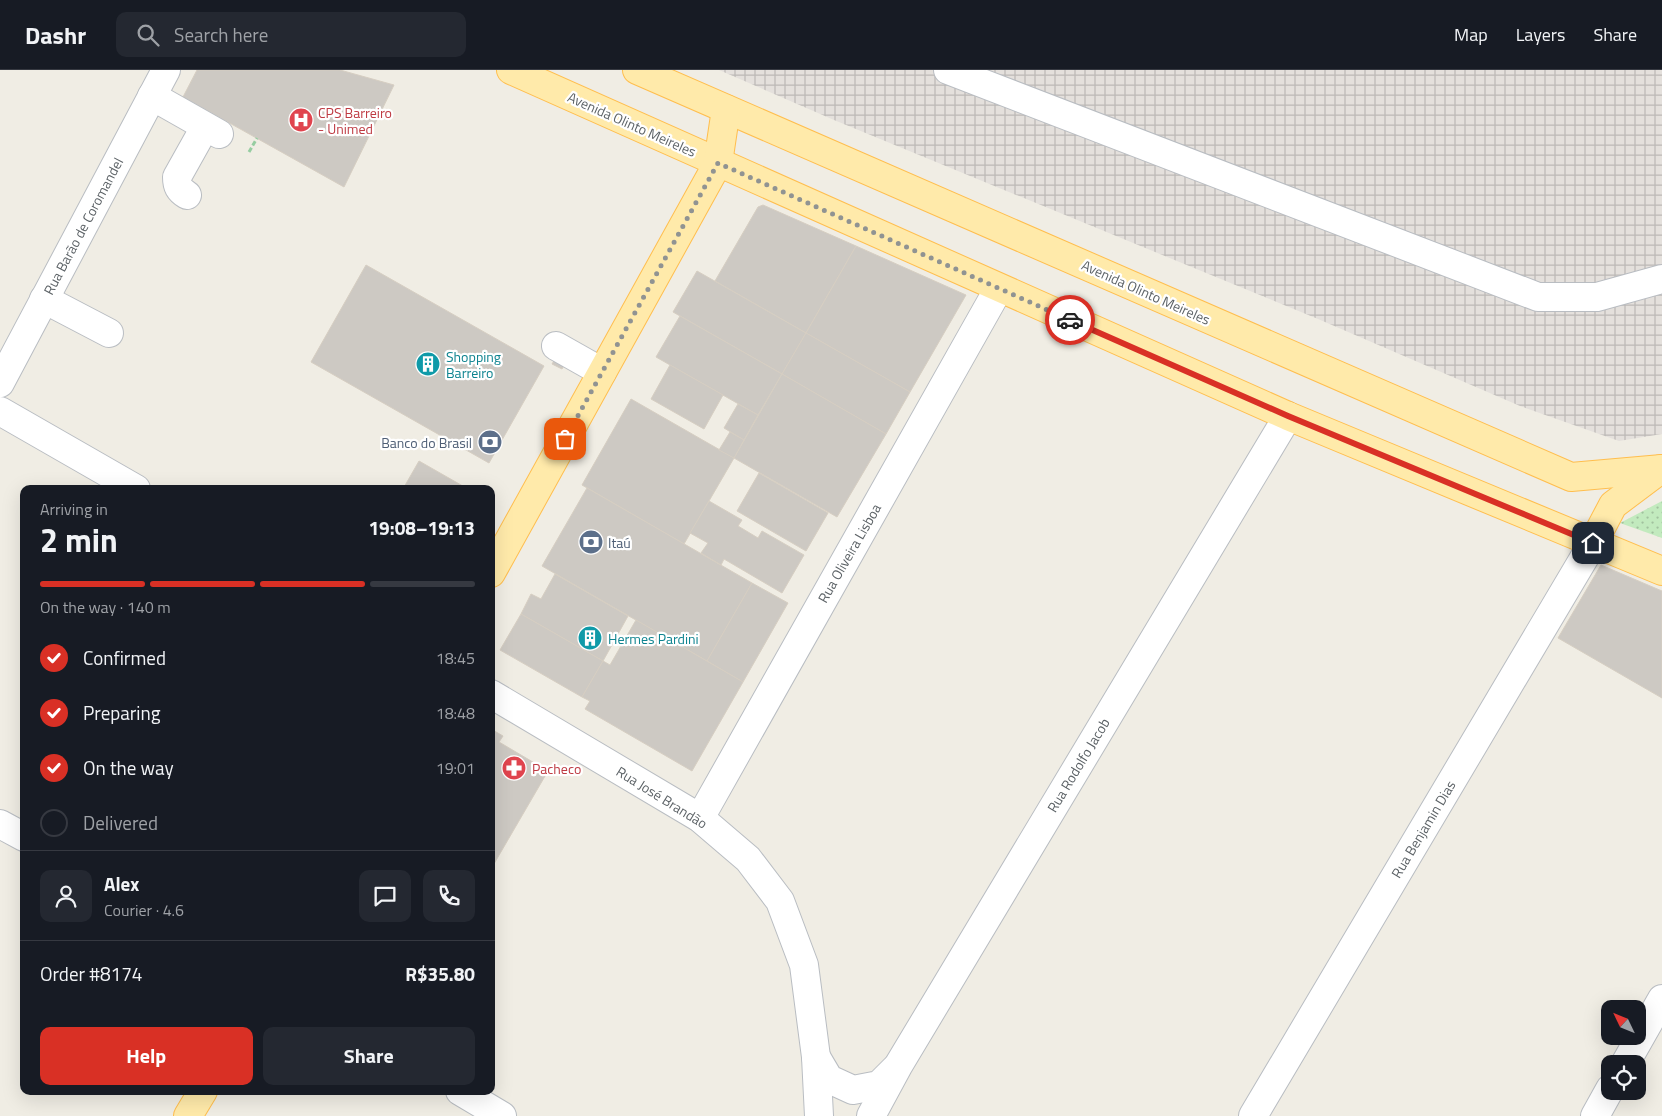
<!DOCTYPE html>
<meta charset="utf-8">
<style>
:root{--surface:#171b24;--page:#242831;--text:#f1f3f6;--muted:#9ea1a6;--line:#363941;--accent:#d93025}
body{margin:0;font-family:"Titillium Web",sans-serif;background:var(--page);color:var(--text);height:100vh;display:flex;flex-direction:column;font-size:19px;white-space:nowrap}
*{box-sizing:border-box;margin:0}
p{font-size:16px;color:var(--muted)}
.icon{flex:none;width:28px;height:28px;fill:none;stroke:currentColor;stroke-width:2;stroke-linecap:round;stroke-linejoin:round}
.map{position:relative;flex:1;overflow:hidden}
.panel{position:absolute;left:20px;top:415px;width:475px;height:610px;display:flex;flex-direction:column;background:var(--surface);border-radius:10px;box-shadow:0 5px 20px #0002}
.panel>*{flex:none}
.needle{width:32px;rotate:313deg}
.buttons{position:absolute;left:1601px;top:930px;display:grid;gap:10px}
.buttons a{display:grid;place-items:center;width:45px;height:45px;border-radius:10px;background:var(--surface);box-shadow:0 5px 20px #0002;font-size:25px}
.pin{position:absolute;display:grid;place-items:center;width:42px;height:42px;color:#fff;margin:-21px;border-radius:10px;box-shadow:0 2px 8px #0006}
.courier{position:absolute;display:grid;place-items:center;width:50px;height:50px;margin:-25px;border:4px solid #d93025;border-radius:50%;background:#fff;color:#222;box-shadow:0 1px 6px #0007}
.headline em{font-style:normal;font-weight:700}
.headline div{display:flex;flex-direction:column-reverse}
.headline{display:flex;align-items:center;justify-content:space-between;height:85px;padding:0 20px}
h1{font-size:32px;font-weight:700;line-height:38px}
.bar{display:grid;grid-template-columns:repeat(4,1fr);gap:8px 5px;align-content:center;height:60px;padding:0 20px}
.bar i{height:6px;border-radius:4px;background:var(--line)}
.bar .current{background:var(--accent)}
.bar p{grid-column:span 4}
.line{display:flex;align-items:center;gap:12px;padding:0 20px;border-top:1px solid var(--line)}
.line div{flex:1}
.round{display:grid;place-items:center;flex:none;width:52px;height:52px;border-radius:10px;background:var(--page)}
ol{padding:0 20px;list-style:none}
li{display:flex;align-items:center;gap:15px;height:55px}
li p{margin-inline-start:auto}
li .icon{padding:5px;border-radius:50%;background:var(--accent);color:#fff;stroke-width:4}
li:last-child{color:var(--muted)}
li i{width:28px;height:28px;border:2px solid var(--line);border-radius:50%}
.action{display:flex;gap:10px;margin-top:auto;padding:10px 20px}
.action a{flex:1;height:58px;border-radius:10px;background:var(--accent);color:#fff;font-size:20px;font-weight:700;line-height:58px;text-align:center}
.action a+a{background:var(--page);color:var(--text)}
header{display:flex;align-items:center;gap:30px;box-sizing:border-box;height:70px;padding:0 25px;background:var(--surface);border-bottom:1px solid var(--line)}
header strong{font-size:24px}
nav{display:flex;gap:28px;margin-inline-start:auto;font-size:18px}
.search{width:350px;height:45px;background:var(--page);display:flex;align-items:center;gap:12px;box-sizing:border-box;padding:0 18px;border-radius:10px;color:var(--muted);font-size:19px}
.map>svg:first-child{display:block}
.industrial{fill:url(#industrial-grid)}
.grass{fill:url(#grass-dots)}
.building{fill:#cdc9c3;stroke:#d6cec2}
.lines{fill:none;stroke-linecap:round;stroke-linejoin:round}
.minor-casing{stroke:#b9bdc2;stroke-width:30}
.major-casing{stroke:#ffbe4e;stroke-width:30}
.path{stroke:#96cda1;stroke-width:3;stroke-dasharray:5 2.5;stroke-linecap:butt}
.minor{stroke:#fff;stroke-width:28}
.major{stroke:#ffeaaa;stroke-width:28}
.done{stroke:#909392;stroke-width:5;stroke-dasharray:0 9}
.route{stroke:#d93025;stroke-width:6}
.labels{text-anchor:middle;dominant-baseline:central;stroke-width:4.5;stroke-linejoin:round;paint-order:stroke}
.health-label{font-size:14px;fill:#be3a42;stroke:#fff;text-anchor:start}
.street-label{font-size:14px;fill:#5c6266;stroke:#fff}
.culture-label{font-size:14px;fill:#0d838f;stroke:#fff;text-anchor:start}
.service-label{font-size:14px;fill:#4e5e75;stroke:#fff;text-anchor:end}
</style>
<header>
<strong>Dashr</strong>
<div class="search"><svg class="icon" aria-label="search" viewBox="0 0 24 24"><circle cx="10" cy="10" r="6"/><path d="M15 15l6 6"/></svg>Search here</div>
<nav><a>Map</a><a>Layers</a><a>Share</a></nav>
</header>
<div class="map">
<svg width="1662" height="1046" viewBox="0 0 1662 1046">
<defs>
<pattern id="industrial-grid" width="8" height="8" patternUnits="userSpaceOnUse" patternTransform="scale(1.25)"><rect width="8" height="8" fill="#e4e0dc"/><path d="M0 4h8M4 0v8" fill="none" stroke="#bcb9b6"/></pattern>
<pattern id="grass-dots" width="8" height="8" patternUnits="userSpaceOnUse" patternTransform="scale(1.25)"><rect width="8" height="8" fill="#c2eabe"/><path d="M2 2h.1M6 6h.1" fill="none" stroke="#a1c19e" stroke-width="1.8" stroke-linecap="round"/></pattern>
</defs>
<rect width="100%" height="100%" fill="#f0ede4"/>
<!-- industrial -->
<polygon class="industrial" points="719,0 1662,0 1662,364 1619,371 1520,336 1318,249 834,50"/>
<!-- grass -->
<polygon class="grass" points="1662,431 1662,468 1620,453"/>
<!-- building -->
<g class="building">
<polygon points="197,0 340,0 394,15 344,117 183,27"/>
<polygon points="763,135 856,176 806,263 715,211 758,137"/>
<polygon points="856,176 966,225 910,322 806,263"/>
<polygon points="366,195 544,296 489,393 311,292"/>
<polygon points="697,201 806,263 782,304 673,242"/>
<polygon points="680,246 782,304 758,345 656,287"/>
<polygon points="806,263 910,322 886,364 782,304"/>
<polygon points="558,284 568,289 562,299 552,294"/>
<polygon points="670,295 723,325 704,359 651,329"/>
<polygon points="782,304 886,364 837,447 734,388"/>
<polygon points="631,329 734,388 684,474 582,415"/>
<polygon points="738,334 758,345 744,370 724,358"/>
<polygon points="730,362 744,370 734,388 719,380"/>
<polygon points="419,391 468,419 403,419"/>
<polygon points="759,403 828,443 806,481 737,441"/>
<polygon points="587,418 752,513 707,591 542,496"/>
<polygon points="709,431 742,450 738,456 758,468 762,461 804,485 782,523 724,489 721,495 701,483 708,473 690,463"/>
<polygon points="1601,495 1662,521 1662,628 1558,568"/>
<polygon points="555,504 628,546 603,591 521,544 531,524 541,529"/>
<polygon points="752,513 788,533 743,612 707,591"/>
<polygon points="521,544 603,591 582,627 500,580"/>
<polygon points="636,550 743,612 692,701 585,639 590,631 582,627 603,591 610,595"/>
<polygon points="491,659 503,666 499,672 548,701 491,799"/>
</g>
<g class="lines">
<defs>
<g id="minor">
<polyline points="948,0 1538,227 1597,227 1662,209"/>
<polyline points="152,26 219,64"/>
<path d="M187,125c-8,-5 -10,-9 -10,-18l28,-50"/>
<polyline points="44,229 109,263"/>
<polyline points="556,276 602,302"/>
<polyline points="0,313 166,0"/>
<polyline points="0,341 136,419"/>
<polyline points="491,624 700,748 748,789 780,831 804,895 816,987 819,1046"/>
<polyline points="700,748 999,218"/>
<polyline points="0,754 24,767"/>
<polyline points="816,987 829,1009 853,1020 879,1015 895,999"/>
<polyline points="1625,994 1662,929"/>
<polyline points="460,1021 502,1046"/>
<polyline points="871,1046 898,996 1288,346"/>
<polyline points="1253,1046 1593,473"/>
<polyline points="1595,1046 1610,1019"/>
</g>
<g id="major">
<polyline points="511,0 1288,346 1662,501"/>
<polyline points="637,0 1571,407 1662,399"/>
<polyline points="1593,473 1613,435 1661,399"/>
<polyline points="491,503 718,93 726,39"/>
<polyline points="188,1046 203,1021"/>
</g>
</defs>
<!-- minor casing -->
<use href="#minor" class="minor-casing"/>
<!-- major casing -->
<use href="#major" class="major-casing"/>
<!-- path -->
<polyline class="path" points="249,82 257,68"/>
<!-- minor -->
<use href="#minor" class="minor"/>
<!-- major -->
<use href="#major" class="major"/>
</g>
<g class="lines">
<!-- done -->
<polyline class="done" points="565,369 718,93 1070,250"/>
<!-- route -->
<polyline class="route" points="1070,250 1288,346 1593,473"/>
</g>
<!-- icons -->
<defs>
<symbol id="hospital-disc" viewBox="-11 -11 22 22"><circle r="9.5" fill="#e0444e" stroke="#fff"/><path d="M-5-5h3v3.5h4V-5h3V5h-3V1.5h-4V5h-3Z" fill="#fff"/></symbol>
<symbol id="building-disc" viewBox="-11 -11 22 22"><circle r="9.5" fill="#0f9aa8" stroke="#fff"/><path d="M-4-6H4V6H1V3H-1V6H-4ZM-2.5-4.3h1.7v1.8h-1.7ZM.8-4.3h1.7v1.8H.8ZM-2.5-1h1.7V.8h-1.7ZM.8-1h1.7V.8H.8Z" fill="#fff"/></symbol>
<symbol id="bank-disc" viewBox="-11 -11 22 22"><circle r="9.5" fill="#5c6f8a" stroke="#fff"/><path d="M-6-4H6V4H-6ZM0-2.3a2.3 2.3 0 1 0 0 4.6a2.3 2.3 0 1 0 0-4.6Z" fill="#fff"/></symbol>
<symbol id="pharmacy-disc" viewBox="-11 -11 22 22"><circle r="9.5" fill="#e0444e" stroke="#fff"/><path d="M-2-6h4v4h4v4h-4v4h-4v-4h-4v-4h4Z" fill="#fff"/></symbol>
</defs>
<g fill-rule="evenodd">
<use href="#hospital-disc" x="287" y="36" width="28" height="28"/>
<use href="#building-disc" x="414" y="280" width="28" height="28"/>
<use href="#bank-disc" x="476" y="358" width="28" height="28"/>
<use href="#bank-disc" x="577" y="458" width="28" height="28"/>
<use href="#building-disc" x="576" y="554" width="28" height="28"/>
<use href="#pharmacy-disc" x="500" y="684" width="28" height="28"/>
</g>
<g class="labels">
<!-- health labels -->
<g class="health-label">
<text x="318" y="42">CPS Barreiro<tspan x="318" dy="16">- Unimed</tspan></text>
<text x="532" y="698">Pacheco</text>
</g>
<!-- street labels -->
<g class="street-label">
<text transform="translate(632 54) rotate(24)">Avenida Olinto Meireles</text>
<text transform="translate(83 156) rotate(-62)">Rua Barão de Coromandel</text>
<text transform="translate(1146 222) rotate(24)">Avenida Olinto Meireles</text>
<text transform="translate(849 483) rotate(-60)">Rua Oliveira Lisboa</text>
<text transform="translate(1078 695) rotate(-59)">Rua Rodolfo Jacob</text>
<text transform="translate(662 727) rotate(32)">Rua José Brandão</text>
<text transform="translate(1423 759) rotate(-59)">Rua Benjamin Dias</text>
</g>
<!-- culture labels -->
<g class="culture-label">
<text x="446" y="286">Shopping<tspan x="446" dy="16">Barreiro</tspan></text>
<text x="608" y="568">Hermes Pardini</text>
</g>
<!-- service labels -->
<g class="service-label">
<text x="472" y="372">Banco do Brasil</text>
<text x="608" y="472" text-anchor="start">Itaú</text>
</g>
</g>
</svg>
<div class="buttons">
<a><svg class="needle" viewBox="-14 -14 28 28"><path d="M0-13l5 13h-10z" fill="#e53935"/><path d="M0 13l5-13h-10z" fill="#9ea1a6"/></svg></a>
<a><svg class="icon" aria-label="locate" viewBox="0 0 24 24"><circle cx="12" cy="12" r="6"/><path d="M12 2v4M12 18v4M2 12h4M18 12h4"/></svg></a>
</div>
<div class="pin" style="left:565px;top:369px;background:#ea580c"><svg class="icon" aria-label="bag" viewBox="0 0 24 24"><path d="M5 8h14l-1 12H6zM9 8a3 3 0 0 1 6 0"/></svg></div>
<div class="pin" style="left:1593px;top:473px;background:#1f2937"><svg class="icon" aria-label="home" viewBox="0 0 24 24"><path d="M3 11l9-7 9 7M6 9v11h12V9"/></svg></div>
<div class="courier" style="left:1070px;top:250px"><svg class="icon" aria-label="car" viewBox="0 0 24 24"><path d="M5 17H2v-5l4-1 3-4h7l3 4 3 1v5h-3M9 17h6M6 11h13"/><circle cx="7" cy="17" r="2"/><circle cx="17" cy="17" r="2"/></svg></div>
<section class="panel">
<div class="headline"><div><h1>2 min</h1><p>Arriving in</p></div><em>19:08–19:13</em></div>
<div class="bar"><i class="current"></i><i class="current"></i><i class="current"></i><i></i><p>On the way · 140 m</p></div>
<ol>
<li><svg class="icon" aria-label="check" viewBox="0 0 24 24"><path d="M5 12l5 5 9-10"/></svg>Confirmed<p>18:45</p></li>
<li><svg class="icon" aria-label="check" viewBox="0 0 24 24"><path d="M5 12l5 5 9-10"/></svg>Preparing<p>18:48</p></li>
<li><svg class="icon" aria-label="check" viewBox="0 0 24 24"><path d="M5 12l5 5 9-10"/></svg>On the way<p>19:01</p></li>
<li><i></i>Delivered</li>
</ol>
<div class="line" style="height:90px"><a class="round"><svg class="icon" aria-label="person" viewBox="0 0 24 24"><circle cx="12" cy="8" r="4"/><path d="M4 21q1-7 8-7t8 7"/></svg></a><div><b>Alex</b><p>Courier · 4.6</p></div><a class="round"><svg class="icon" aria-label="chat" viewBox="0 0 24 24"><path d="M4 5h16v11H9l-5 4z"/></svg></a><a class="round"><svg class="icon" aria-label="phone" viewBox="0 0 24 24"><path d="M5 4h4l2 5-3 2q2 4 5 5l2-3 5 2v4C11 20 4 13 5 4z"/></svg></a></div>
<div class="line" style="height:65px"><div>Order #8174</div><b>R$35.80</b></div>
<div class="action"><a>Help</a><a>Share</a></div>
</section>
</div>
